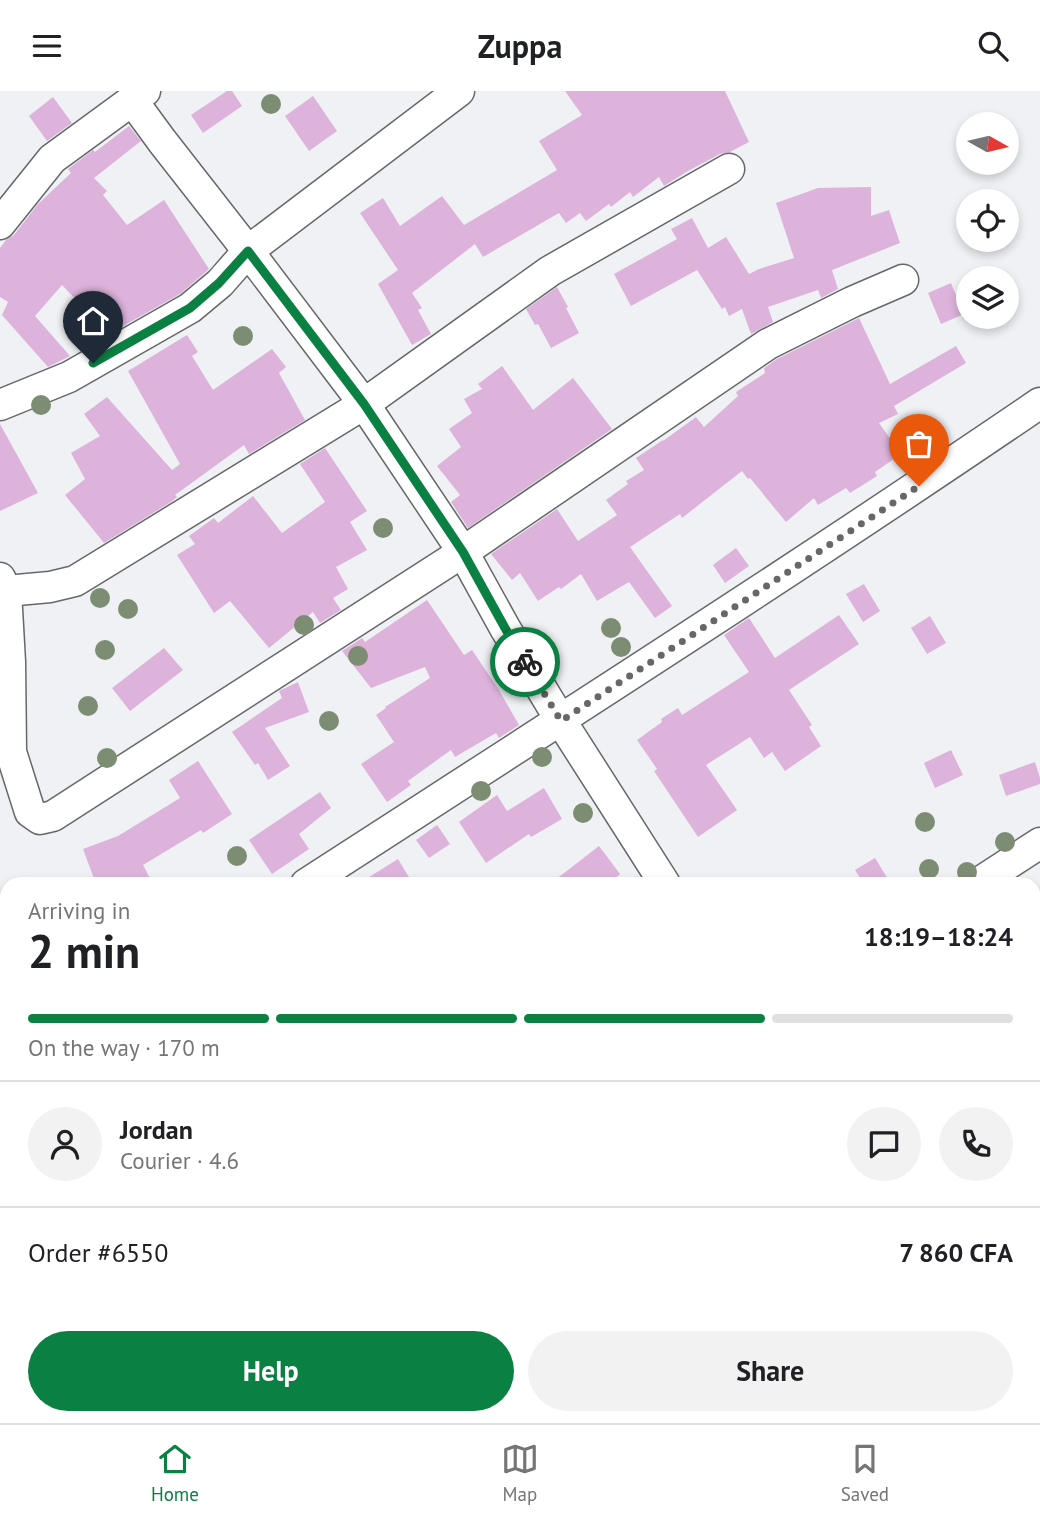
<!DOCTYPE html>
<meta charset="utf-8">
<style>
:root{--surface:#fff;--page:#f2f2f2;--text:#202124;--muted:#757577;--line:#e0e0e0;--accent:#0b8043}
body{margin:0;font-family:"PT Sans",sans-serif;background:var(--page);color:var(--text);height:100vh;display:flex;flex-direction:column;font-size:26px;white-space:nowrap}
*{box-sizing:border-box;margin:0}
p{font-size:23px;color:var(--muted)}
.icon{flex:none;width:38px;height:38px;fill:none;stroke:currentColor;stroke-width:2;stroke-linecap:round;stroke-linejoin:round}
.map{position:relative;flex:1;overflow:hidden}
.drawer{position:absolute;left:0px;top:786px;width:1041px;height:548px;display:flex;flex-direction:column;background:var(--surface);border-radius:21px 21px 0 0;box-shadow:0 4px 10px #0003}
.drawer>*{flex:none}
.needle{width:46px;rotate:98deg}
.fabs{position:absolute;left:956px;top:21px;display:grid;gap:14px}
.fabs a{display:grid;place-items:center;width:63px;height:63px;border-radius:50%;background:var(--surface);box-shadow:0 4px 10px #0003;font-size:35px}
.pin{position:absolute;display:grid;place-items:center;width:60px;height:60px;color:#fff;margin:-72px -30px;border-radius:50% 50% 50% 0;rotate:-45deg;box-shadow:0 0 7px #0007}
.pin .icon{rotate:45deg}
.courier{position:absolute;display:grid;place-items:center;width:70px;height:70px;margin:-35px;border:5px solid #0b8043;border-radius:50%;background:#fff;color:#222;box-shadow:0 2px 9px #0007}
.overview em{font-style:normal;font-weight:800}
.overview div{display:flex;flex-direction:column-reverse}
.overview{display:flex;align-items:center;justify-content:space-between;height:119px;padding:0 28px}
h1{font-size:46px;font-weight:800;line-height:52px}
.bar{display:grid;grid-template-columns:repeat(4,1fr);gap:10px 7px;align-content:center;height:84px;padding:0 28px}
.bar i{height:9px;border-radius:5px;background:var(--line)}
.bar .active{background:var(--accent)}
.bar p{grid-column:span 4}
.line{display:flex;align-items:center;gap:18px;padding:0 28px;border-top:2px solid var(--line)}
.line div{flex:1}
.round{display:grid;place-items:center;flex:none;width:74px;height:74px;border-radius:37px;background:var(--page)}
.action{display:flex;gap:14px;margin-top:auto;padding:14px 28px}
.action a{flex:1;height:80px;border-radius:42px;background:var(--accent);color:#fff;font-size:28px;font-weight:800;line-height:80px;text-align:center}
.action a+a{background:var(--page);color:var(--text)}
header{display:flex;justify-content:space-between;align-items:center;height:91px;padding:0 28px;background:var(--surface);font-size:32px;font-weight:800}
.tab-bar{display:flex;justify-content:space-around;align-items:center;height:98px;border-top:2px solid var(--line);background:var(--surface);font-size:19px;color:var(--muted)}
.tab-bar a{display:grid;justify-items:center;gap:4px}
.tab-bar .active{color:var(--accent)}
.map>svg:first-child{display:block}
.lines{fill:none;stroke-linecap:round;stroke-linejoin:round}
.river{stroke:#a6e2fe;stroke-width:47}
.building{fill:#ddb3dc}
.street-casing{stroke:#656769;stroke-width:33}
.street{stroke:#fff;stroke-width:30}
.tree{fill:#7d8d73}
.done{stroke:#656768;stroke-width:7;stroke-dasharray:0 12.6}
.route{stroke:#0b8043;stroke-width:9}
</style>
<header><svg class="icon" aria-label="menu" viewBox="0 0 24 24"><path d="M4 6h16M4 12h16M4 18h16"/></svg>Zuppa<svg class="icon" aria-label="search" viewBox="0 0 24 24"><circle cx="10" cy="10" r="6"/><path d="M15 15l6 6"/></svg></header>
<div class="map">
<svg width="1040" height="1332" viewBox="0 0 1040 1332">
<rect width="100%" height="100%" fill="#eff1f4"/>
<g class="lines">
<!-- river -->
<g class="river">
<polyline points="0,991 7,999"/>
<polyline points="11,1332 12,1326"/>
</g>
</g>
<!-- building -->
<g class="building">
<polygon points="227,0 232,0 242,15 203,42 191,24"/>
<polygon points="565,0 725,0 749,51 730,61 720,63 688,80 664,95 659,86 633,106 630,101 611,116 609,113 586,130 580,122 566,132 559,122 483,166 475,153 412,202 422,217 418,219 431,243 412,254 378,193 398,179 360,122 383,107 400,135 442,105 464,134 557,79 539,50 582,24"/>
<polygon points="313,5 337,40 309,60 285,25"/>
<polygon points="53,6 72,32 47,50 29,25"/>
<polygon points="129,35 141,50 94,87 107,100 103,104 127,134 164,109 209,178 180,203 107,244 90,214 86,219 62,194 35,225 70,265 48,276 2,224 8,211 0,206 0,157 6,149 14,144 38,113 71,82 68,78 93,59 95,61"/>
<polygon points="871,96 871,125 889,119 900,152 832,179 838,198 821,207 818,199 768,216 773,231 751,243 742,218 729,225 725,216 722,218 697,179 631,215 614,183 677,148 671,138 692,127 708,157 726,146 749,183 759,178 794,167 776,112 818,97"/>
<polygon points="951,192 964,223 941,233 928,202"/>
<polygon points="557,196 568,216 566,217 579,242 551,257 538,233 535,234 526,218"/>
<polygon points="859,227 890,293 956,255 966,272 894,315 898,323 879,332 901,363 875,381 877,385 850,402 846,397 818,414 814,407 786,431 750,387 748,388 742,380 682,427 680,423 630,456 672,515 655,527 629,491 597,510 581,483 561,498 559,496 538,510 520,482 512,489 491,463 557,418 578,450 617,424 606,409 628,393 626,390 644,379 636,367 663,349 663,350 696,326 704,336 738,305 736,301 765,282 764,277 777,268"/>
<polygon points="187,244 198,261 192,265 213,299 272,258 286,276 279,282 305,329 249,363 244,354 175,404 177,406 171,411 104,452 65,404 85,388 71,362 100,345 84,323 107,306 172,379 180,373 128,280"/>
<polygon points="502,275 533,319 573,287 612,338 468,437 451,411 460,404 437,375 461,356 449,338 472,322 464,308 482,298 478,293"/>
<polygon points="0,333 38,402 0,420"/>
<polygon points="325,357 367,420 350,431 367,459 336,476 348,498 333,507 341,519 320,532 313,521 269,557 230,510 214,522 177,464 195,453 189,445 214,427 218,432 253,405 282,442 325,411 300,373"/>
<polygon points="736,457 749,475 725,492 713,474"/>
<polygon points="864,493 880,520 863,531 846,503"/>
<polygon points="427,509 464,564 472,559 499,599 519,634 499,647 496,642 455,666 451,659 408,690 411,694 387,711 361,673 394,651 376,624 386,617 385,616 430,587 425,576 371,597 342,560 362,547 365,551"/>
<polygon points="839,524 859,553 789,599 812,634 809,636 821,655 785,680 772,661 764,667 750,646 706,674 737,719 698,746 654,680 657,678 637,649 662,631 661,628 678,617 682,624 749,581 724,544 749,527 775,567"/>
<polygon points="930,525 946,552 927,563 911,537"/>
<polygon points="164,557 183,579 130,620 112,597"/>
<polygon points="298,591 309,621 265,637 290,675 268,689 258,672 255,674 232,641 282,607 279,600"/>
<polygon points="951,659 963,684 935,697 924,672"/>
<polygon points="198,670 232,723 203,742 201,739 143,774 153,793 96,793 83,758 118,745 180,707 169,689"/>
<polygon points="1035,671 1040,687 1040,693 1006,705 999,684"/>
<polygon points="544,697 562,728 531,746 529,743 486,772 459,731 497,704 507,720"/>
<polygon points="320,701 331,717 299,743 309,758 272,783 249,749"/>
<polygon points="437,734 450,753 429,767 416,749"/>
<polygon points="599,755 620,783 608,793 550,793"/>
<polygon points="875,767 891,793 864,793 855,779"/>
<polygon points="398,768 413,793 358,793"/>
</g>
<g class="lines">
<defs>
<g id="street">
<polyline points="132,9 162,50 248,160 364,313 463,461 505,537 561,630 665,793"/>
<polyline points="0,133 52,68 145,0"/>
<polyline points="0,314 69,286 190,217 220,192 248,160 459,0"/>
<polyline points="0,487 6,500 10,571 11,661 30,721 40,728 53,725 463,461 768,253 852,211 903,189"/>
<polyline points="6,500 50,496 75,490 364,313 550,180 729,78"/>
<path d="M306,793c246,-159 492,-316 734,-481"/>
<polyline points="977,793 1040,752"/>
<polyline points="1034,982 1040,978"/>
<polyline points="1034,1222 1040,1217"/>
<polyline points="196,1326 197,1332"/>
<polyline points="499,1332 507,1326"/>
<polyline points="872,1332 880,1326"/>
</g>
</defs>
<!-- street casing -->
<use href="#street" class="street-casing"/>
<!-- street -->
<use href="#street" class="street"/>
</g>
<!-- trees -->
<g class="tree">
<circle cx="271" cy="13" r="10"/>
<circle cx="243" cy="245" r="10"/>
<circle cx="41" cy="314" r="10"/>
<circle cx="383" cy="437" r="10"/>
<circle cx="100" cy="507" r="10"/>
<circle cx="128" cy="518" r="10"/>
<circle cx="304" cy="534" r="10"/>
<circle cx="611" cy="537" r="10"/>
<circle cx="621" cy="556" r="10"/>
<circle cx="105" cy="559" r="10"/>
<circle cx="358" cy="565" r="10"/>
<circle cx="88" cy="615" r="10"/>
<circle cx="329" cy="630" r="10"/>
<circle cx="542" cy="666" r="10"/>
<circle cx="107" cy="667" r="10"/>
<circle cx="481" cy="700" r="10"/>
<circle cx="583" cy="722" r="10"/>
<circle cx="925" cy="731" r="10"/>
<circle cx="1005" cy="751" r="10"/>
<circle cx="237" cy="765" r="10"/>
<circle cx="929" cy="778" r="10"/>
<circle cx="967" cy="781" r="10"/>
</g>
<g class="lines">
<!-- done -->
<polyline class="done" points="525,571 561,630 919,395"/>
<!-- route -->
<polyline class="route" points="93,272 190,217 219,192 248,160 364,313 463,461 505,537 525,571"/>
</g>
</svg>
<div class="fabs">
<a><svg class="needle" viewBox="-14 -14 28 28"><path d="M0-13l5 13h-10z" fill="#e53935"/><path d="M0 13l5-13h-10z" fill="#757577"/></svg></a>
<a><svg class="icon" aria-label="locate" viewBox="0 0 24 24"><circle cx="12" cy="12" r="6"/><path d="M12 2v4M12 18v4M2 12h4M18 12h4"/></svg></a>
<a><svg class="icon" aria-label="layers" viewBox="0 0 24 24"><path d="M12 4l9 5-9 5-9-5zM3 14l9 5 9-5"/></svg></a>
</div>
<div class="pin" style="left:919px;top:395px;background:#ea580c"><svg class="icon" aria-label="bag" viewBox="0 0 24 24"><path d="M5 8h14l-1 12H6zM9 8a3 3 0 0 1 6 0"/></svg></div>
<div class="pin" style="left:93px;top:272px;background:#1f2937"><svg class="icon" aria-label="home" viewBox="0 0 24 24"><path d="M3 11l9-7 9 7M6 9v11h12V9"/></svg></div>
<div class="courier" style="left:525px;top:571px"><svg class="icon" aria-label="bike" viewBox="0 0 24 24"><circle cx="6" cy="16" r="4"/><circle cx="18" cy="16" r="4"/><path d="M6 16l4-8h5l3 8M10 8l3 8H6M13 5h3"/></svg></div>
<section class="drawer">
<div class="overview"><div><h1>2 min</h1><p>Arriving in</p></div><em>18:19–18:24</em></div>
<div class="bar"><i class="active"></i><i class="active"></i><i class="active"></i><i></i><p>On the way · 170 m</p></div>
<div class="line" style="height:126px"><a class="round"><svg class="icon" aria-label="person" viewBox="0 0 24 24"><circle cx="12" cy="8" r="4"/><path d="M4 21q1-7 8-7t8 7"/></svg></a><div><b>Jordan</b><p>Courier · 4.6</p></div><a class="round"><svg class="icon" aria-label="chat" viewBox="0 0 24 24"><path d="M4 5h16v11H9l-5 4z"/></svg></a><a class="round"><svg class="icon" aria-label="phone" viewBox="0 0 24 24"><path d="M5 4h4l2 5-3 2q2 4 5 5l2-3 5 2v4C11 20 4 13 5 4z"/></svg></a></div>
<div class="line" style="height:91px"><div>Order #6550</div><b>7 860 CFA</b></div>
<div class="action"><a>Help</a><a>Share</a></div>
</section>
</div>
<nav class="tab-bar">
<a class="active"><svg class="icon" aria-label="home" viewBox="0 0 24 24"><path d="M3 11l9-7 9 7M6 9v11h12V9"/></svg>Home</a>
<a><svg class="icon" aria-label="map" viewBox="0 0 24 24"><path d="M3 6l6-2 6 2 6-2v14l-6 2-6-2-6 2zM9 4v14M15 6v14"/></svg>Map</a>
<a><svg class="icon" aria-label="saved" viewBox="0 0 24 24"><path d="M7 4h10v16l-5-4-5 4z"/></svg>Saved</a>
</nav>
